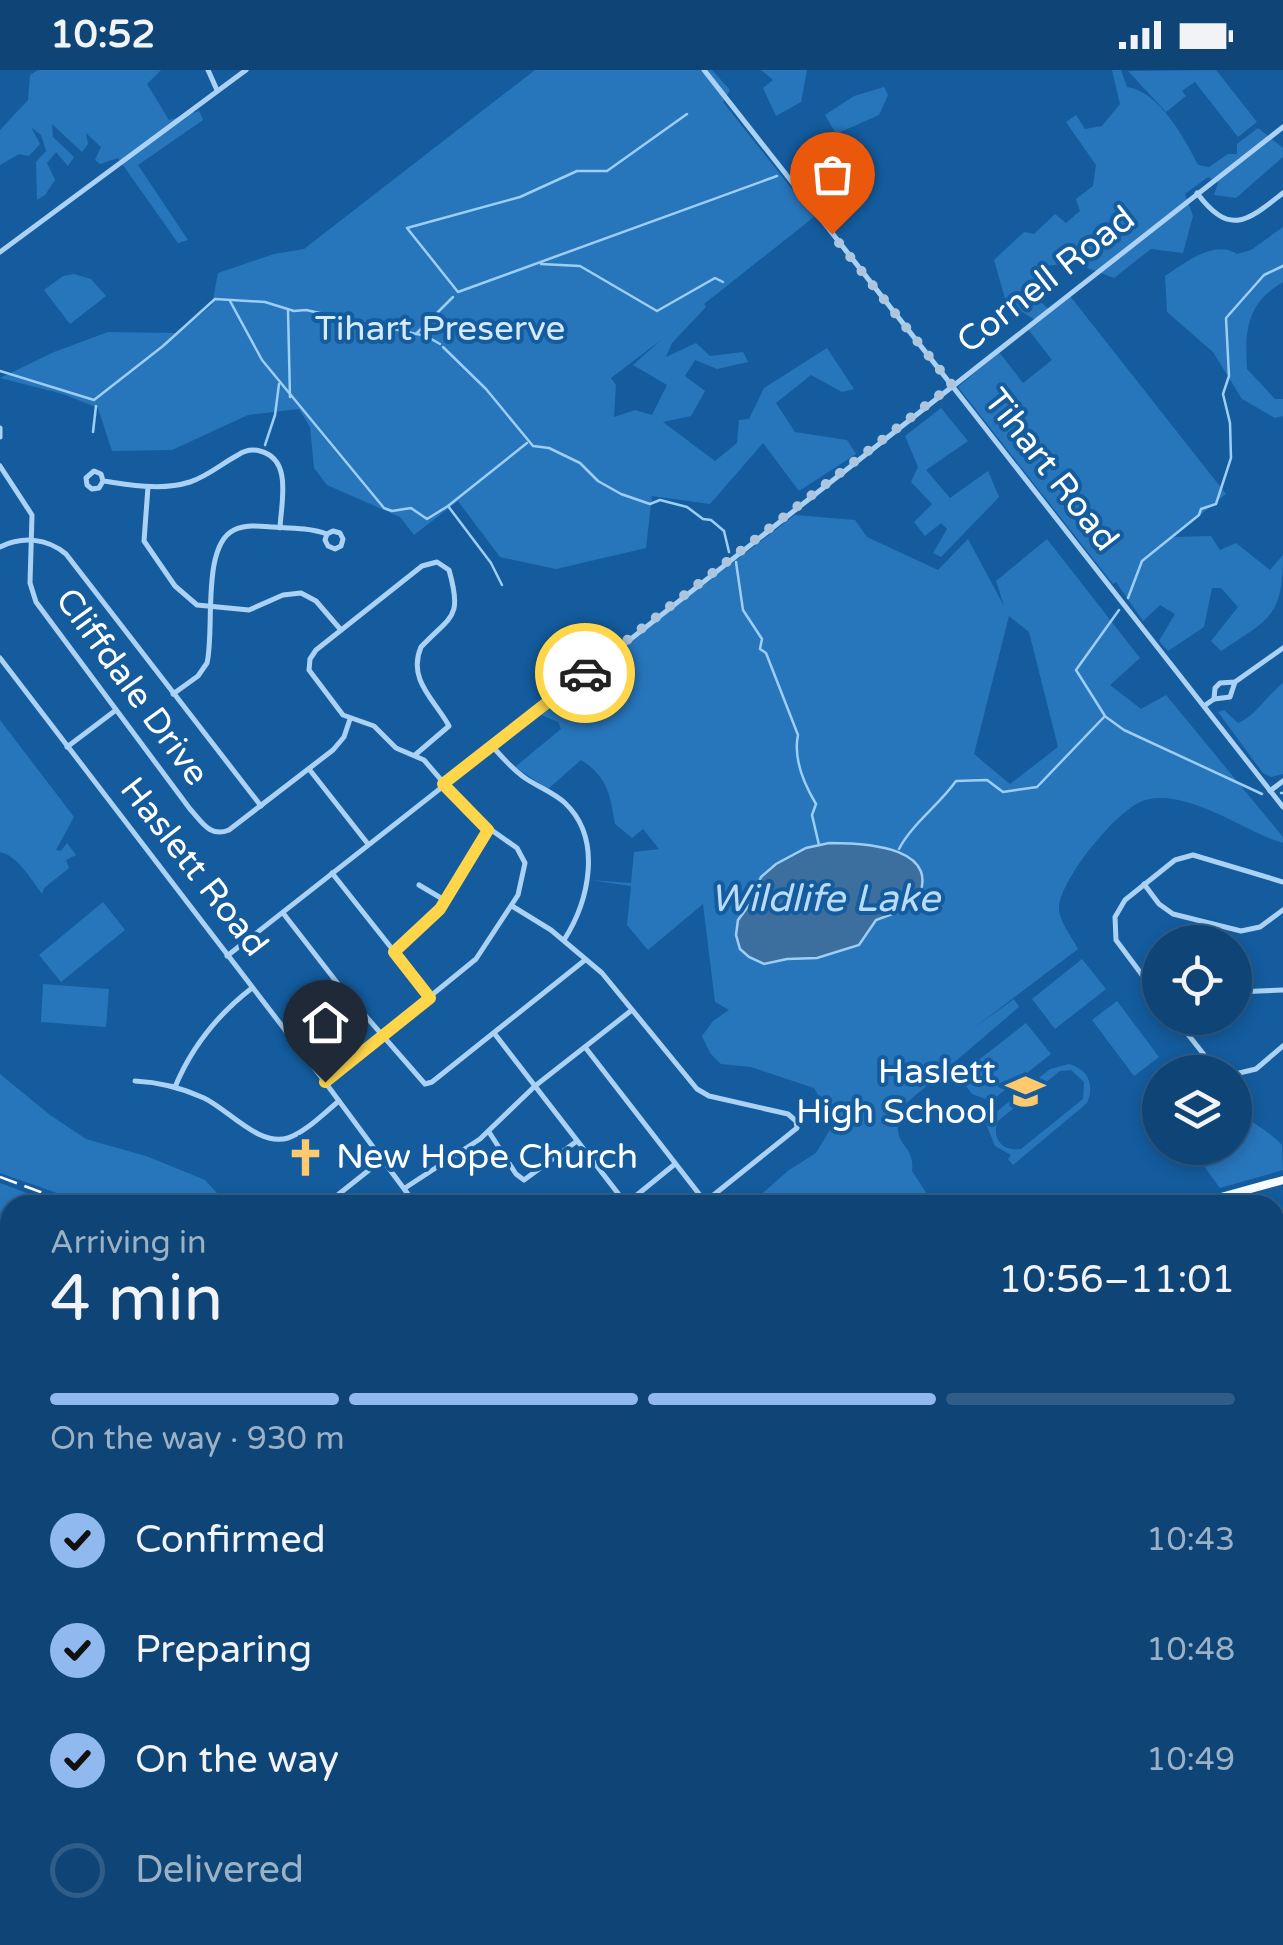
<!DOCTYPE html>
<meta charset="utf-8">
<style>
:root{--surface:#0f4576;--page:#1d4f7e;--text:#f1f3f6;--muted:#9bb1c5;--line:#2f5d88;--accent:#90b9f0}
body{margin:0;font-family:"Varela Round",sans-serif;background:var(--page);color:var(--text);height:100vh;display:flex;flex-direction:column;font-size:38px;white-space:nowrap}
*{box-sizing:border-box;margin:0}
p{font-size:32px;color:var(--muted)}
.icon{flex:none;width:55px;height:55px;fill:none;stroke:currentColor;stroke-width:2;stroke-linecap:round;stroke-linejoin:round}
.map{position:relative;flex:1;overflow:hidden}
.panel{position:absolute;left:0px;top:1125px;width:1285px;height:750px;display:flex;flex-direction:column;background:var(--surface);border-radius:30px 30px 0 0;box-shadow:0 5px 15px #0003,0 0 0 2px var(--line)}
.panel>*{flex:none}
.fabs{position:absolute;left:1142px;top:855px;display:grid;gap:20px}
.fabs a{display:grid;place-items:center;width:110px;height:110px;border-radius:50%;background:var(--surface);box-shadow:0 5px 15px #0003,0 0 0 2px var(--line);font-size:50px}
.pin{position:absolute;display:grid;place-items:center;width:85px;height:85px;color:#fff;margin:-102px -42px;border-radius:50% 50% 50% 0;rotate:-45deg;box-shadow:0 0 10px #0007}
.pin .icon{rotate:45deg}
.courier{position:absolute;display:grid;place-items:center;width:100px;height:100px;margin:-50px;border:8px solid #ffd54a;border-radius:50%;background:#fff;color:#222;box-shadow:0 2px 12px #0007}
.overview em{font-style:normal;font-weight:600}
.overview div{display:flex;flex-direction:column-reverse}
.overview{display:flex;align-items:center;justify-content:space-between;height:170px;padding:0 50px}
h1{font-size:65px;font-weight:600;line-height:75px}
.bar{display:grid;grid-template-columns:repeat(4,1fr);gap:15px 10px;align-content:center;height:120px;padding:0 50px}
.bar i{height:12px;border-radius:8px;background:var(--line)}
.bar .active{background:var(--accent)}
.bar p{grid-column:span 4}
ol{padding:0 50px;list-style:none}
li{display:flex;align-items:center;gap:30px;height:110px}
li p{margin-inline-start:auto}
li .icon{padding:10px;border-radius:50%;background:var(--accent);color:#111;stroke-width:4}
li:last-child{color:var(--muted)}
li i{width:55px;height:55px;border:5px solid var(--line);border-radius:50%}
.status{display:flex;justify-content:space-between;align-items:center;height:70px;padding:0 50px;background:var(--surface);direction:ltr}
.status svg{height:28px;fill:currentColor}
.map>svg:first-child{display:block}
.green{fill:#2776bc;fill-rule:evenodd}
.water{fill:#3c6f9e;stroke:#9dcef6;stroke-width:2.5}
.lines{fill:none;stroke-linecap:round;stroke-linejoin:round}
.stream{stroke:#9dcef6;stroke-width:2.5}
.minor{stroke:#abd2f4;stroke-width:5}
.major{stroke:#f8fbff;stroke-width:8}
.rail{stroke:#fff;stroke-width:2.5;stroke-dasharray:18 8;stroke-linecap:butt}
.done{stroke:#adc6dd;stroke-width:10;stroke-dasharray:0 18}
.route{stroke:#ffd54a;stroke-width:12}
.labels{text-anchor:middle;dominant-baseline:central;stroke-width:8;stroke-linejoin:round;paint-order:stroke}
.street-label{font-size:35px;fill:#fff;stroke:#145c9e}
.park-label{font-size:35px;fill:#d3eafd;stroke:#145c9e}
.poi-label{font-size:35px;fill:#fff;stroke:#145c9e;text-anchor:end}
.water-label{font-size:38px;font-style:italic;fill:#b8dcfa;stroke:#145c9e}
</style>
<div class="status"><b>10:52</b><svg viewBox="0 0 49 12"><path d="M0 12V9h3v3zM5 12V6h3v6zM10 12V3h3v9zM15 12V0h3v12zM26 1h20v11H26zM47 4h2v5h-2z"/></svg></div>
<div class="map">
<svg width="1283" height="1875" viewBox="0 0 1283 1875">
<rect width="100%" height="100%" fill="#145c9e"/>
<!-- green -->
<g class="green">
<polygon points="38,0 161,0 147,14 169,50 199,41 203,50 138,95 188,170 178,173 118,88 100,94 95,90 101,77 86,63 88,74 82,82 52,54 53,67 74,87 68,96 56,82 47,93 55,110 45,125 37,130 36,92 46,81 41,65 31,57 40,74 29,86 19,84 0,95 0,60 28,30 30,5"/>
<path d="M535,0h177l18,20 -7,12 91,115 -110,87 2,3 -34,36 -6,14 30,-14 14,13 33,-4 5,10 -31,7 -22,-9 -10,16 20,15 -14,25 -28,6 52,39 22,-18 2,-23 10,-1 15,-31 63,-40 27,41 -12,3 -31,-17 -35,28 19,29 52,8 9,14 -57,37 -36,-48 -53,61 -58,-8 -6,52 -90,21 -56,-12 -42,-56 -44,34 -14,-18 -73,-32 -13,-17 -4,-41 -11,-18 -51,6 -76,35 -60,1 -14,-43 -35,-14 -63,-16 54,-26 54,-20 70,1 34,-28 6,-32 56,-19 30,-5zM661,270l-28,25 34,20 -15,30 -17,-5 -21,7 2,-32 -5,-7z"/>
<polygon points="761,0 807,0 801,32 776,46 763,18 773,10"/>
<path d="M1112,0h9l6,17c32,4 58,52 71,78l11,2 19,-13h9v-10l21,-16 25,20v9l-47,41 -22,-3 4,-12 -10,-6 -23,17 8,22 -10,37 -32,-4 -37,29 -40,-15 -28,3 -18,25 23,20 19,-15 156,198 -53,43 38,-1 9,14 16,-7 34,27 13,-15c0,62 -14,64 -62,96l-10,-10 27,-34 -17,-19h-9l-8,39 -36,24 -9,-10 16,-27 -15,-9 -17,16 -27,-39 -3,2 -155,-197 41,-35 24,31 29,-23 -24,-31 9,-8 -31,-19 -12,-42 30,-28 10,2 21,-20 11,9 14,-12 -4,-12 17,-13 3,-21 -30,-43 10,-7 9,14 17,-3 18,-22z"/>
<polygon points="1216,0 1257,52 1238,67 1195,12 1182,21 1186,26 1166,42 1128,1"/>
<polygon points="884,17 888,25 879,45 836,64 825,45 854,26"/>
<path d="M1283,157v55c-37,22 -38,48 -36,87l28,30h8v17l-8,2 -33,-19 -29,-47 -46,-40 -2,-36c20,-13 49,-37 72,-22l14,-4z"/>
<polygon points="74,204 91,209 106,226 70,254 44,220 63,206"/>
<polygon points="941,338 968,371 926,400 950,428 988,401 999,427 941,487 933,483 947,459 941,453 925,466 914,452 932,434 911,412 918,397 905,366"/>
<path d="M795,445l60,5 12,17 71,33 30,-31 36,67 -8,-25 51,-42 93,119 -30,27 31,24 25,-14 117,142v6l-12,-4c-34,-14 -88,-50 -126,-39 -27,8 -85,79 -86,108 0,14 14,30 19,41l-107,81 43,-31 5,8 -116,99c-17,41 13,35 9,65l22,34h-31l-10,-9 -19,9 -19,-6 -11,6h-95l40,-35 27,-17 18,-30 -20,-35 -63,-21 -30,-3 -11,-11 -8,-17 11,-15 16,-11 -14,-8 -12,-98 -55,46 -21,-25 4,-39 -41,-6 41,3 3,-31 25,-3 -16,-20 -11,9 -17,-14c-5,-29 -7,-47 -34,-64l-33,29 -33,-22 46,-38 -3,-7 -19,-8 9,-5 -2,-3zM1009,546l20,16 29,115 -48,37 -36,-30z"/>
<path d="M1283,613v91l-12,3 -8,-4 -45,-61 6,-2 14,13c18,-7 29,-28 45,-40z"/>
<path d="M0,650l74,97 -18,33 5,1 6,-8 9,12 -10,5 3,8 -25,20 -2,6c-11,-15 -24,-38 -42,-42z"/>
<polygon points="103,832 125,860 61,912 39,885"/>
<polygon points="1082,889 1106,919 1055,959 1032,929"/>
<polygon points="43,914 109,919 106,957 41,952"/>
<polygon points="1117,931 1159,987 1134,1006 1092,950"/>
<polygon points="1026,953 1051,984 991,1031 972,1024 958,1006"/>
<path d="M1069,994c19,5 26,21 18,39l-74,62 -5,-6 3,-4 -16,-9 -10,-25 65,-52zM1071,1000l13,12 -1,17 -62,50c-19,3 -30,-11 -23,-28l62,-50z"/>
<polygon points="0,1004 50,1045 86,1069 146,1086 205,1110 228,1135 91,1135 0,1103"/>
<path d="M1235,1037c14,15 33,23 47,38l1,25 -63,18 -17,-23 -13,1 -6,-18h51z"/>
<polygon points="0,1113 59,1135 10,1135 10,1192 0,1190"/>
<polygon points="70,1865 285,1865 272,1875 68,1875"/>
<polygon points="636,1865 902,1865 881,1875 803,1870 802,1875 794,1875 794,1870 762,1869 751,1875 625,1875"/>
</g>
<!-- water -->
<g class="water">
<path d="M829,773c38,0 120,4 85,63l-38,14 -17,25 -42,13 -30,1 -23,5 -15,-7 -9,-8 -4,-14 2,-15 12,-16 11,-27 15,-13 30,-16z"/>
<polygon points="0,1282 10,1289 10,1865 70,1865 68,1875 0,1875"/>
</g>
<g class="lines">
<!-- stream -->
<g class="stream">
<polyline points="687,44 607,101 577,101 520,127 407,158 458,222 777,106"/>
<polyline points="541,194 580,196 657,241 715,208 723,212"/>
<polyline points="230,231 262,290 384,438 392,441 411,438 427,449 448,436"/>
<polyline points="288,240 290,327"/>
<polyline points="416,264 453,227"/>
<polyline points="443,277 486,319 533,376 549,378 580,393 598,411 621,424 650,434 660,430 687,437 703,449 711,450 724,461 729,482"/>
<polyline points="0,301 94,330 163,276 215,229 265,232 294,241 306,240 426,266 440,274"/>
<polyline points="93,362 96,336"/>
<polyline points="265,375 275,345 279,314"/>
<path d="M736,492l7,48 19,29 -2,10 6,4 32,82c-5,24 6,49 18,69l-4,11 7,30"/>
<polyline points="502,515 491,493 448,436 527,373"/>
<polyline points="1128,528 1142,491 1199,445 1201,439 1216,434 1231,388 1230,353 1223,324 1229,306 1226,248 1264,205 1283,196"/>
<polyline points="1106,647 1124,660 1262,724"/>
<polyline points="1281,723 1283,723"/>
<path d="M899,779c13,-25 40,-44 57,-68l31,-1 16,12 34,-5 68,-71 -29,-46 43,-60"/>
<polyline points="1275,1602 1283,1601"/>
<polyline points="854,1865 878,1869 887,1865"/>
<polyline points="733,1875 752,1865"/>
</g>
<!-- minor -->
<g class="minor">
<polyline points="208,0 217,20"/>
<polyline points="704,0 1283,737"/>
<path d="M1197,123c33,44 50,28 86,0"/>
<polyline points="0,182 246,0"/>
<polyline points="0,358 0,367"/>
<path d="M0,396l32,49 -2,68 6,19 154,207c12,13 20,29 39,21l104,-80 11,-13 6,-18"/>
<path d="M103,411l-4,7 -7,1 -5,-4 -1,-7 8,-7 7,3 2,7c29,4 58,10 87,1 18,-6 31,-18 48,-27 7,-5 15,-6 22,-4 33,8 21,52 20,77"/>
<polyline points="148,417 144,471 175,516 197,535 249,540 283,525 301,523 316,531 341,560"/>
<path d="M0,477c22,-11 47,-9 66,7l195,252"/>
<polyline points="0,588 325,1012 416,1135"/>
<path d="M173,624l25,-18 9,-13c8,-33 -6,-117 27,-133 12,-6 26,-4 39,-3 18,1 37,1 54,7l-2,6 3,6 7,3 6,-3 2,-7 -3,-6 -7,-2 -6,3"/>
<polyline points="1214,629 1230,627 1235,612"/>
<polyline points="1204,636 1214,629 1215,618 1220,613 1235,612 1283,578"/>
<path d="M492,676c10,11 20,23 33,32 13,9 28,14 40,25 38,36 24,98 -1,137"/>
<polyline points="67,677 116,640"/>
<polyline points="309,699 368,774"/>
<polyline points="1270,721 1283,711"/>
<polyline points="332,803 431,928"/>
<polyline points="1144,814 1159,834 1173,844 1241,861 1260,857 1283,840"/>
<polyline points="419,815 446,831"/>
<polyline points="512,836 551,860 602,903 697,1019 709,1026 788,1044 796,1051 797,1058 711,1127 703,1129 585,977"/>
<polyline points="283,843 342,919 425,1014 432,1012 585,890"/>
<polyline points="393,882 440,839 488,760"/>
<polyline points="227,886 1283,57"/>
<polyline points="1235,922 1283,920"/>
<polyline points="1160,929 1116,870 1115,847 1125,830 1175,790 1193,785 1283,812"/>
<polyline points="1175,948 1209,991 1227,1002"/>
<polyline points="494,963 627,1135"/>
<polyline points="1235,1004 1256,999 1283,976"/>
<path d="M135,1011c24,1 47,7 69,17 25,12 55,49 84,40 18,-6 36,-25 51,-37"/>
<path d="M325,1012l151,-123 42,-64 7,-32 -8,-15 -44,-31 -49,-57 -28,-12 -22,-22 -31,-11 -34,-45 1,-11 6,-9 106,-84 15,-4 12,8c14,49 2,45 -28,77 -14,33 14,53 28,79l-34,29"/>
<path d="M175,1017c17,-41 42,-72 77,-99"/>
<polyline points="489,1062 516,1104 524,1110 577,1071"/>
<polyline points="405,1118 480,1069 535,1016 632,940"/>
<polyline points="627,1133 675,1094"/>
<polyline points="325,1135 383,1089"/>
<polyline points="0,1196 10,1198"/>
<polyline points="1275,1233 1283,1244"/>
<polyline points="1275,1468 1283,1473"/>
<polyline points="1275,1732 1283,1738"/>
<polyline points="1275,1853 1283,1857"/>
<polyline points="338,1865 344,1875"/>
<polyline points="388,1865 396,1875"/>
<polyline points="1025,1865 1034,1875"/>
<polyline points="1187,1865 1194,1875"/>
<polyline points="979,1875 991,1865"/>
<polyline points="1218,1875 1227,1865"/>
</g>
<!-- major -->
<g class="major">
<polyline points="1192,1135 1283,1110"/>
<polyline points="948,1865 957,1875"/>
<polyline points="284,1875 296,1865"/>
</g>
<!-- rail -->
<g class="rail">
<polyline points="0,1107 76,1135"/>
<polyline points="1275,1574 1283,1576"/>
</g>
</g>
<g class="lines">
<!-- done -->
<polyline class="done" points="585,603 952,315 832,164"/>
<!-- route -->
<polyline class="route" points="325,1012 430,928 394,882 440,839 488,760 443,714 585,603"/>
</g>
<!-- icons -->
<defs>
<symbol id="school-bare" viewBox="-9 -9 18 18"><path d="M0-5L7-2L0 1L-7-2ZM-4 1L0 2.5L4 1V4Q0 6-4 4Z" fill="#ffc96e" stroke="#145c9e" stroke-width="2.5" paint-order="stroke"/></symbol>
<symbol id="church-bare" viewBox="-9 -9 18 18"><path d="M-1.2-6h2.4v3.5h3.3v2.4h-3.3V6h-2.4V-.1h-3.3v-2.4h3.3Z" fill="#ffc96e" stroke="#145c9e" stroke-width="2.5" paint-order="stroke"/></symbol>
</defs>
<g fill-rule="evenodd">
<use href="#school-bare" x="998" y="994" width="55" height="55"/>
<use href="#church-bare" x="278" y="1060" width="55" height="55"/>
</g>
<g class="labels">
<!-- street labels -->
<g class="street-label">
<text transform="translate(1046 210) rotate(-38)">Cornell Road</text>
<text transform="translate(1051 400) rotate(52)">Tihart Road</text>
<text transform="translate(132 617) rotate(54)">Cliffdale Drive</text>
<text transform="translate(194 797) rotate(52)">Haslett Road</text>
</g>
<!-- park labels -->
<g class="park-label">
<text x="440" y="259">Tihart Preserve</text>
</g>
<!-- poi labels -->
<g class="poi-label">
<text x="996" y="1002">Haslett<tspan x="996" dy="40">High School</tspan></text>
<text x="336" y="1087" text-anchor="start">New Hope Church</text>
</g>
<!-- water labels -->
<g class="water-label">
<text x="825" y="829">Wildlife Lake</text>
</g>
</g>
</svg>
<div class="fabs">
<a><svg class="icon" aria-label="locate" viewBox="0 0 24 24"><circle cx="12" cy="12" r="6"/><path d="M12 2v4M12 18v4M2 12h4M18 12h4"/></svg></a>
<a><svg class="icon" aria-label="layers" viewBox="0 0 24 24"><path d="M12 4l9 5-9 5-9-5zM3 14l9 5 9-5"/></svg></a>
</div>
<div class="pin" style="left:832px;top:164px;background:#ea580c"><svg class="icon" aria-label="bag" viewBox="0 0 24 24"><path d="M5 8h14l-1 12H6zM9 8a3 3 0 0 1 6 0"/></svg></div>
<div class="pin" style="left:325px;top:1012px;background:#1f2937"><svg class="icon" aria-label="home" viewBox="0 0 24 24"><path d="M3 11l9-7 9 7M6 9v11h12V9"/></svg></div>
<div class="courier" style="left:585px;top:603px"><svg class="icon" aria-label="car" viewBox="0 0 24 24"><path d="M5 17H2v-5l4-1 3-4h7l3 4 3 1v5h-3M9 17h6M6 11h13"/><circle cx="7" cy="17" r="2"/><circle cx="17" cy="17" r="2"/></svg></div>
<section class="panel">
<div class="overview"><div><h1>4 min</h1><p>Arriving in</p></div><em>10:56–11:01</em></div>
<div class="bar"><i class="active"></i><i class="active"></i><i class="active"></i><i></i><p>On the way · 930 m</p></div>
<ol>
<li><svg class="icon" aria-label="check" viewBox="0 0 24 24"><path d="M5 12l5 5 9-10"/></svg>Confirmed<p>10:43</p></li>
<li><svg class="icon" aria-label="check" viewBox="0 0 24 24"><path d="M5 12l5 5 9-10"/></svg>Preparing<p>10:48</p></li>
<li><svg class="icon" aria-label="check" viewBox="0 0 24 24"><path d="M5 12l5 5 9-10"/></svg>On the way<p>10:49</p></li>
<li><i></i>Delivered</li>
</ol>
</section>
</div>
